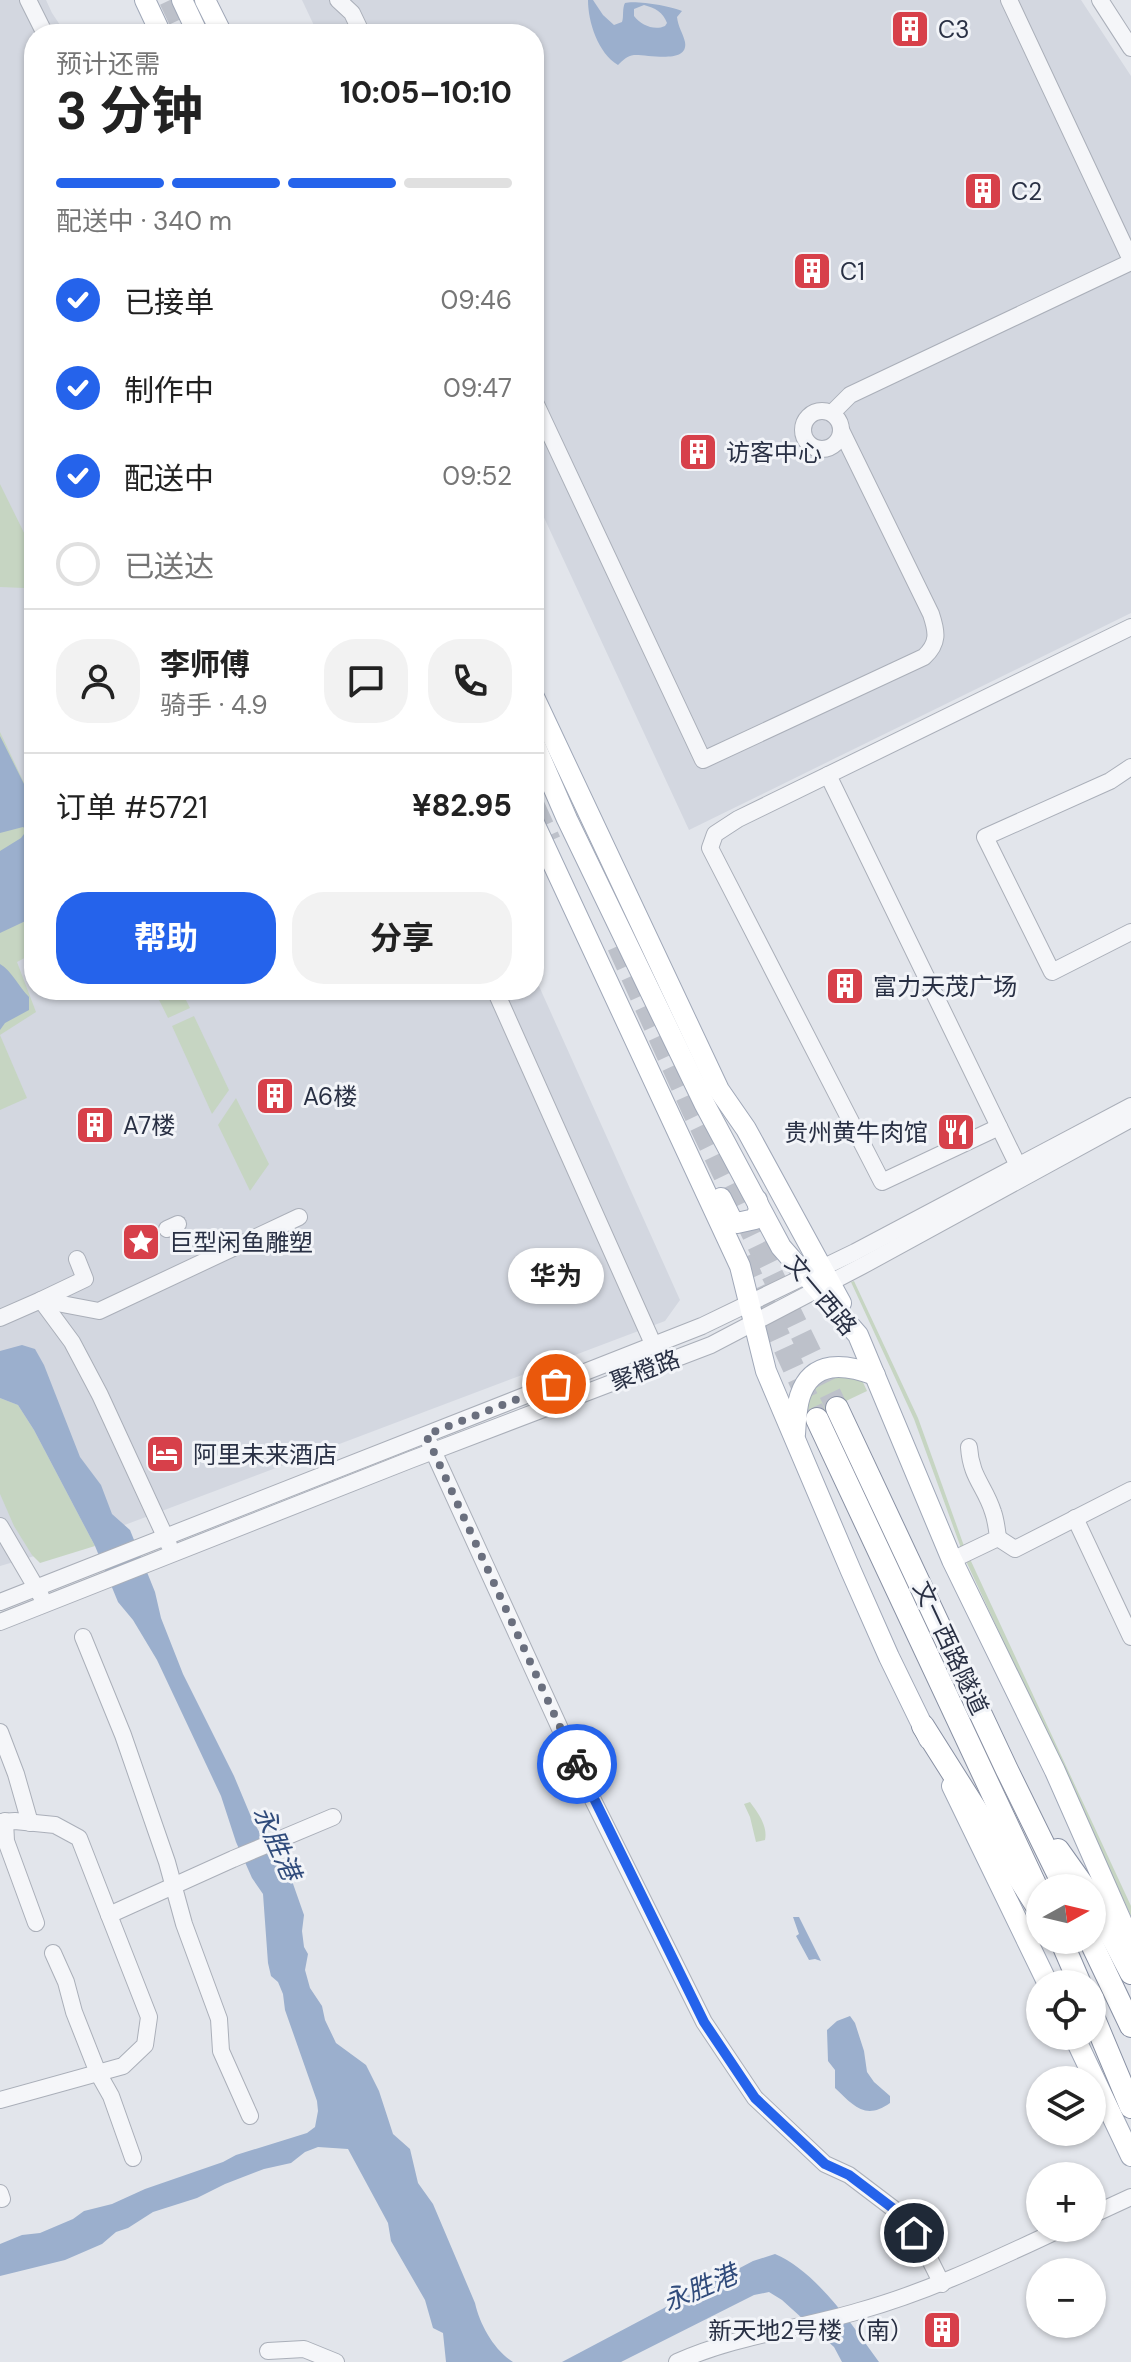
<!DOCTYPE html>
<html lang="zh">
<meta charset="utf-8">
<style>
:root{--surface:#fff;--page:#f2f2f2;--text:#222;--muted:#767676;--line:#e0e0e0;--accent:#2563eb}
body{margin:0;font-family:"DM Sans","Noto Sans SC",sans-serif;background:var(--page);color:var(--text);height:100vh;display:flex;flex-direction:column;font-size:30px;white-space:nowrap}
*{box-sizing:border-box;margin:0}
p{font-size:26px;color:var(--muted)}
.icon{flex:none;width:44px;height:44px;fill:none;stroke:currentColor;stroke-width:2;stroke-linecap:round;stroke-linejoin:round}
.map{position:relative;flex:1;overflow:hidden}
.panel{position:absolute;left:24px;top:24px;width:520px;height:976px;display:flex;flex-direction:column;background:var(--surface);border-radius:32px;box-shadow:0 2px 6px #0004}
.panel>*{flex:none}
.needle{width:52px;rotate:82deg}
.controls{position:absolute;left:1026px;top:1874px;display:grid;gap:16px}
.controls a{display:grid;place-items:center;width:80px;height:80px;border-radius:50%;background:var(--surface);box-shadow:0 2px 6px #0004;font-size:40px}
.pin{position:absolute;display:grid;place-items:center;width:68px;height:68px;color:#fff;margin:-34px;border:4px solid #fff;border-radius:50%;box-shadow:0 2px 8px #0007}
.courier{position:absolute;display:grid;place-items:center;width:80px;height:80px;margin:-40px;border:6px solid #2563eb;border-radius:50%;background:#fff;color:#222;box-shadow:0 2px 10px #0007}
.bubble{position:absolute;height:56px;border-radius:28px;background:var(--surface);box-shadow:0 2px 6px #0004;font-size:26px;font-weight:700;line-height:56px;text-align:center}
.headline em{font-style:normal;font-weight:700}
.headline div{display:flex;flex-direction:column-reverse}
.headline{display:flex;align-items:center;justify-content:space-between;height:136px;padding:0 32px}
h1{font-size:52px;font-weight:700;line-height:60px}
.bar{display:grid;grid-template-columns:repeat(4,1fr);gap:12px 8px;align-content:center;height:96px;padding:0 32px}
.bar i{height:10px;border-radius:6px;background:var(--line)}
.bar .current{background:var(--accent)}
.bar p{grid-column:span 4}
.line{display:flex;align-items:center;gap:20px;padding:0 32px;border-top:2px solid var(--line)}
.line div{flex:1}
.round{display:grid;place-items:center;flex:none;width:84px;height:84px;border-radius:32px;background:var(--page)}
ol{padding:0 32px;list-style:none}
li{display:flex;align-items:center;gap:24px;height:88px}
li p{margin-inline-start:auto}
li .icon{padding:8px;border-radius:50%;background:var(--accent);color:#fff;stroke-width:4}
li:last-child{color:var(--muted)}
li i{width:44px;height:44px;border:4px solid var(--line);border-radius:50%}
.primary-button{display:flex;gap:16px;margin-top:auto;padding:16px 32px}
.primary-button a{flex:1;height:92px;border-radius:32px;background:var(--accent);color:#fff;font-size:32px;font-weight:700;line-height:92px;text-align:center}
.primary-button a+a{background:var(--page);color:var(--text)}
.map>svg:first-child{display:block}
.built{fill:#d3d7e0}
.green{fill:#c6d5c2}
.water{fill:#9bafcd;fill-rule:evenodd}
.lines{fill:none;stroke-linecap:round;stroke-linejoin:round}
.highway-tunnel{stroke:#bdc1ca;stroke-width:22;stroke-dasharray:22 11;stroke-linecap:butt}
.minor-casing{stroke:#aaafb9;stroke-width:18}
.major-casing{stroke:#a0a8b8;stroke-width:22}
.highway-casing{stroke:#8890a3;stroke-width:24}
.minor{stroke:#f5f6f9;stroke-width:16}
.major{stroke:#fff;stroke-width:20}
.highway{stroke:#fff;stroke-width:22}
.done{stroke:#6a6f7e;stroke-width:8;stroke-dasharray:0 14.4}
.route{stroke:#2563eb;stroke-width:10}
.labels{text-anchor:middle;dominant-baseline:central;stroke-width:6;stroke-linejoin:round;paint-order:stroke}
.poi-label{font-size:24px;fill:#293044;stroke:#f2f4f8;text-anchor:start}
.street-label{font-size:24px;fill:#293044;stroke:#f2f4f8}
.water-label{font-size:26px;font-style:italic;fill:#304b7b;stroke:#f2f4f8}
</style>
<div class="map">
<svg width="1131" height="2362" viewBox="0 0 1131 2362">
<rect width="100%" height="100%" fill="#e2e5eb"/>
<!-- built -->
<g class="built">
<polygon points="0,0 46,0 52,13 66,34 34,34 34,990 534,990 534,975 680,1300 665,1321 69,1546 0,1566"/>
<polygon points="302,0 1081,0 1131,76 1131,613 689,830 534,496 534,34 318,34"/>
</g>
<!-- green -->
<g class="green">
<polygon points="0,484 34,553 34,563 24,588 0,587"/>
<polygon points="0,732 28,791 34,796 34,953 17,962 36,1012 0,1035 27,1098 0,1110"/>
<polygon points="154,990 181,990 190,1008 168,1018"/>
<polygon points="194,1016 229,1090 212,1114 172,1026"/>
<polygon points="236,1098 269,1164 250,1191 218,1125"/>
<polygon points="854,1281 918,1418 964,1546 961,1548 914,1419 851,1282"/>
<polygon points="835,1371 861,1378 867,1391 806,1420 804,1406 807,1391"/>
<polygon points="0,1398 18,1405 34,1430 95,1546 40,1563 32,1555 14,1526 0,1494"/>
<polygon points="970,1559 1131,1906 1131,1916 966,1561"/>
<path d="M750,1802c8,11 18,24 15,38l-9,2 -6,-25 -6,-13z"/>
</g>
<!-- water -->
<g class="water">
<path d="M588,0h5l10,15 11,10 8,-3c2,-5 0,-14 3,-19 10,-3 46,3 57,8l-5,6c1,10 6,16 8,25 4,23 -39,12 -51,13 -7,1 -11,5 -16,10 -20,-12 -30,-43 -30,-65zM644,5c11,3 19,7 23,18l-2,3c-11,5 -24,-1 -31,-10v-7z"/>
<polygon points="0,736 34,804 34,842 25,849 34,850 34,917 0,933 0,851 21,838 27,830 23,827 0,833"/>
<path d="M0,964c11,6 19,23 29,33v13l-24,13 -5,7z"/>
<path d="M22,1345l13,4 9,16 36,92 21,28 11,29 18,16 25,62 6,26 22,56 51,102 18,43 31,56 8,3 13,37 -2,16 2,16 4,7 -3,16 5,18 12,18 3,14 11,23 30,22 13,26 14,43 17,15 8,34 15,21 42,99c5,22 19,47 38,59h-67l-3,-29 -10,-5 -8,-28 -34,-59 -3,-18 -40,-74 -30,-2 -13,5 -14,11 -27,6 -39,15 -28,14 -44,14 -25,16 -12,4 -14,12 -37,16 -65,16v-32l22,-9 18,-2 33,-14 11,-8 28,-7 33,-15 78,-27 13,-7 71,-22 8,-6 3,-16 -1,-10 -32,-91 -2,-16 -5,-12 -7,-6 -3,-13 -5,-69 -11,-16 -16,-36 -15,-46 -64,-136 -24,-40 -15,-18 -23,-56 -61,-116 -16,-25 -18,-7v-47z"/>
<polygon points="793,1917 799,1917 821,1961 815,1959 809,1960 796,1936 799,1934"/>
<path d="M850,2016l5,7 9,28 3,21 7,10 16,14v7c-25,18 -37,2 -55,-15v-18l-7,-9 -1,-31 10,-9z"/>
<path d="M775,2254c41,17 78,72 104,108h-37l-8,-15 -52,-47 -13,-8 -15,3 -133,67h-59l191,-101z"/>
</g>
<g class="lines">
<!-- highway-tunnel -->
<g class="highway-tunnel">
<polyline points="170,0 186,34"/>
<polyline points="534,806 550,841"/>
<polyline points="618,946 693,1111 837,1408"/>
<polyline points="743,1258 817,1419"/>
</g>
<defs>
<g id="minor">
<polyline points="28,0 45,34"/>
<polyline points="338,0 352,13 362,34"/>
<polyline points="1009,0 1131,260"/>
<polyline points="1100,0 1131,48"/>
<path d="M534,400l169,360 221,-103c15,-14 13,-25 7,-43l-90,-184"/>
<circle cx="822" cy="430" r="19"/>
<polyline points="832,413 850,395 1131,262"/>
<polyline points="1131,767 1110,781 985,837 1052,972 1131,932"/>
<polyline points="828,775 1023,1176"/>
<polyline points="495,990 654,1346"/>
<polyline points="999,1127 882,1182 710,848 715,834 738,819 1131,627"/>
<polyline points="167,1229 178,1224"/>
<polyline points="77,1259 85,1279 41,1300 72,1342 100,1395 169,1545"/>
<polyline points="0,1318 41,1300 99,1311 299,1217"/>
<polyline points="430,1444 589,1792 704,2022 755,2098 825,2164 849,2175 903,2216 925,2250 942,2284"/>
<polyline points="1075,1518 1131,1637"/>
<polyline points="0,1526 41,1596"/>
<polyline points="998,1538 1015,1549 1131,1490"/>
<path d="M952,1560l46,-22c-1,-8 -2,-18 -5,-26 -8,-26 -22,-34 -24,-65"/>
<polyline points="0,1602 702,1326 855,1252 1131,1106"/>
<polyline points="0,1622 410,1460 711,1345 862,1266 1131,1119"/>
<polyline points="83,1637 123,1735 167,1862 184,1924 219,2019 221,2051 250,2116"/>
<polyline points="0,1732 16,1774 30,1823"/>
<polyline points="5,1821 6,1841 36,1923"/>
<polyline points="0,1822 15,1821 55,1825 79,1838 109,1915"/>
<polyline points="53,1953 66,1982 74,2012 98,2073 111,2096 133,2158"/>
<polyline points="0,2100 123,2066 145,2045 149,2017 109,1915 233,1859 333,1817"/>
<polyline points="0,2193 2,2199"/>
<polyline points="1092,2215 1131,2197"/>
<polyline points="268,2351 304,2349 336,2362"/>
<path d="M677,2362c57,-26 122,-33 182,-51 72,-20 137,-52 204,-83"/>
</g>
<g id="major">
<polyline points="145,0 161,34"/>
<polyline points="182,0 198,34"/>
<polyline points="205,0 222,34"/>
<polyline points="534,697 719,1090 746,1129 841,1303"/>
<polyline points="534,743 567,819 704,1103 781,1247 858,1335 952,1560 1055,1771 1131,1943"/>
<polyline points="534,823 740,1266 766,1371 851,1571 889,1657 929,1739"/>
<polyline points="721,1198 731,1218 737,1223 755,1219 759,1210 757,1200"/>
<path d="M795,1434c1,-12 1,-26 5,-38 12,-37 46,-32 75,-21"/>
<polyline points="952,1786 1048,1984"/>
<polyline points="1074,2036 1131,2156"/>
</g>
<g id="highway">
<polyline points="837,1408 1007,1770 1065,1888"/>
<polyline points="817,1419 1040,1895"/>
<polyline points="923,1726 1040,1911"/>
<polyline points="1058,1850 1085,1888"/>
<polyline points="1092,1898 1131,1973"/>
<polyline points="1061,1940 1080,1984"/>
<polyline points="1090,1940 1131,2026"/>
<polyline points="1092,2014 1131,2107"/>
</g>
</defs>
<!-- minor casing -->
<use href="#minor" class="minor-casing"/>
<!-- major casing -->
<use href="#major" class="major-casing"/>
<!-- highway casing -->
<use href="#highway" class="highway-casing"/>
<!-- minor -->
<use href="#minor" class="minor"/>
<!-- major -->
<use href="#major" class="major"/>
<!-- highway -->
<use href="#highway" class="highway"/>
</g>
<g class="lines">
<!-- done -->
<polyline class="done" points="556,1384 426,1435 577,1764"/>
<!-- route -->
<polyline class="route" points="577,1764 704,2022 755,2098 825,2164 849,2175 903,2216 914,2233"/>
</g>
<!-- icons -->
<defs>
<symbol id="building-square" viewBox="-11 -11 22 22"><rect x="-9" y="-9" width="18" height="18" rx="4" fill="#d7404a" stroke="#f2f4f8"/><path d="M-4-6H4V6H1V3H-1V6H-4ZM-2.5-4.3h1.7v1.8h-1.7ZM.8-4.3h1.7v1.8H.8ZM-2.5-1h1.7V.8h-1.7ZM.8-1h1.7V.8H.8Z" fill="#fff"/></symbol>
<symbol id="restaurant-square" viewBox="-11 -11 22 22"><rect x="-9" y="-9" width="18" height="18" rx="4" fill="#d7404a" stroke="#f2f4f8"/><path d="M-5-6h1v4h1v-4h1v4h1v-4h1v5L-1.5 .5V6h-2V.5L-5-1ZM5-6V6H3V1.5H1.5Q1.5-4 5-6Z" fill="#fff"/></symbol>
<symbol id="sight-square" viewBox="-11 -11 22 22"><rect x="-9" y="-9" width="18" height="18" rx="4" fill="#d7404a" stroke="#f2f4f8"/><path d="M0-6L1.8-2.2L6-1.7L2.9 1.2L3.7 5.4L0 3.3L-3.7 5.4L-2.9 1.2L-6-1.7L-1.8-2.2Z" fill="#fff"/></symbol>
<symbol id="hotel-square" viewBox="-11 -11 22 22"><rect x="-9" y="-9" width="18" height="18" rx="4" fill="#d7404a" stroke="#f2f4f8"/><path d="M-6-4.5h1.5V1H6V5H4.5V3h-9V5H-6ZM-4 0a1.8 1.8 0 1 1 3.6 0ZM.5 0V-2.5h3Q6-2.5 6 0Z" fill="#fff"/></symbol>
</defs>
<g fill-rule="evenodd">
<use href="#building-square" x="888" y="7" width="44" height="44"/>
<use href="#building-square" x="961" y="169" width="44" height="44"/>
<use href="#building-square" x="790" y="249" width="44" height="44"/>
<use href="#building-square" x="676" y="430" width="44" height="44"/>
<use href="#building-square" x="823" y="964" width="44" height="44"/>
<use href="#building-square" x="253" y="1074" width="44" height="44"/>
<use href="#building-square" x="73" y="1103" width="44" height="44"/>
<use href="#restaurant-square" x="934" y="1110" width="44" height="44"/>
<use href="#sight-square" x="119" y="1220" width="44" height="44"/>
<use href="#hotel-square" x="143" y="1432" width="44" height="44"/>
<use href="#building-square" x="920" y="2308" width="44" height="44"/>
</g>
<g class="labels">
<!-- poi labels -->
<g class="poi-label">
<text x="938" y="29">C3</text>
<text x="1011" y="191">C2</text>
<text x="840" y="271">C1</text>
<text x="726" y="452">访客中心</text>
<text x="873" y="986">富力天茂广场</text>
<text x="303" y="1096">A6楼</text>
<text x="123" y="1125">A7楼</text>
<text x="928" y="1132" text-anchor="end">贵州黄牛肉馆</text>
<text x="169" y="1242">巨型闲鱼雕塑</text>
<text x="193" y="1454">阿里未来酒店</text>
<text x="914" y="2330" text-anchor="end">新天地2号楼（南）</text>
</g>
<!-- street labels -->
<g class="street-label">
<text transform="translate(821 1295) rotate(50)">文一西路</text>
<text transform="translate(645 1370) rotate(-21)">聚橙路</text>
<text transform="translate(951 1648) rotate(65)">文一西路隧道</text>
</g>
<!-- water labels -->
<g class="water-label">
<text transform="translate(277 1843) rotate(66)">永胜港</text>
<text transform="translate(700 2288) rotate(-23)">永胜港</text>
</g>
</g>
</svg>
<div class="controls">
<a><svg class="needle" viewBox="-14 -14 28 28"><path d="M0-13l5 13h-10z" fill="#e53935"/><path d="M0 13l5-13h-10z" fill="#767676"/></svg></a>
<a><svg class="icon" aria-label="locate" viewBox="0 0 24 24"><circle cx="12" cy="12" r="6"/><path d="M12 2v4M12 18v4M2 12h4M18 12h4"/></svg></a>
<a><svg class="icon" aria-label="layers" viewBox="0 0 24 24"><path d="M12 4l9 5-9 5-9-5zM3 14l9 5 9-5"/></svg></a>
<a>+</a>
<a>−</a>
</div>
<div class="pin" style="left:556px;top:1384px;background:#ea580c"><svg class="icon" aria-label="bag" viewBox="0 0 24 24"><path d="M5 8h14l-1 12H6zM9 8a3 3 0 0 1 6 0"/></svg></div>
<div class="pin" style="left:914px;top:2233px;background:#1f2937"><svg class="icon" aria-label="home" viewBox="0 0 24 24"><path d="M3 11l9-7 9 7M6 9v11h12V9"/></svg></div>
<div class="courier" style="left:577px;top:1764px"><svg class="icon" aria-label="bike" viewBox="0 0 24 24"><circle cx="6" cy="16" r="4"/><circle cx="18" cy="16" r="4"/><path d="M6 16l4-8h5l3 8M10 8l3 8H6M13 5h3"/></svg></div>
<div class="bubble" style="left:508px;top:1248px;width:96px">华为</div>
<section class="panel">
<div class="headline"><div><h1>3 分钟</h1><p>预计还需</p></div><em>10:05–10:10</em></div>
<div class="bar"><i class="current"></i><i class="current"></i><i class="current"></i><i></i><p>配送中 · 340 m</p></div>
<ol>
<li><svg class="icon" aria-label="check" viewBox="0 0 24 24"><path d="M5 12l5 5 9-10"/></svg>已接单<p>09:46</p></li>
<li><svg class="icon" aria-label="check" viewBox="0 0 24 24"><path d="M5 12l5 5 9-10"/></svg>制作中<p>09:47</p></li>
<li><svg class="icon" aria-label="check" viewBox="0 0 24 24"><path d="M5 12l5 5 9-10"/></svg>配送中<p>09:52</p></li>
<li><i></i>已送达</li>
</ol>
<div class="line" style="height:144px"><a class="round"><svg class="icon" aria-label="person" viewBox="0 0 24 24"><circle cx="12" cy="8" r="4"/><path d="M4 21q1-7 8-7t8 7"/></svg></a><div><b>李师傅</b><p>骑手 · 4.9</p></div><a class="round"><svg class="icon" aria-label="chat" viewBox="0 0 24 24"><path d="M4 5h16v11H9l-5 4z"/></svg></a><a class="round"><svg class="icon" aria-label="phone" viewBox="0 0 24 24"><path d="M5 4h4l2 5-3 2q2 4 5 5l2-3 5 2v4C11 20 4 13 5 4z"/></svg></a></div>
<div class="line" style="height:104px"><div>订单 #5721</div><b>¥82.95</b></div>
<div class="primary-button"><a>帮助</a><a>分享</a></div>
</section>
</div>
